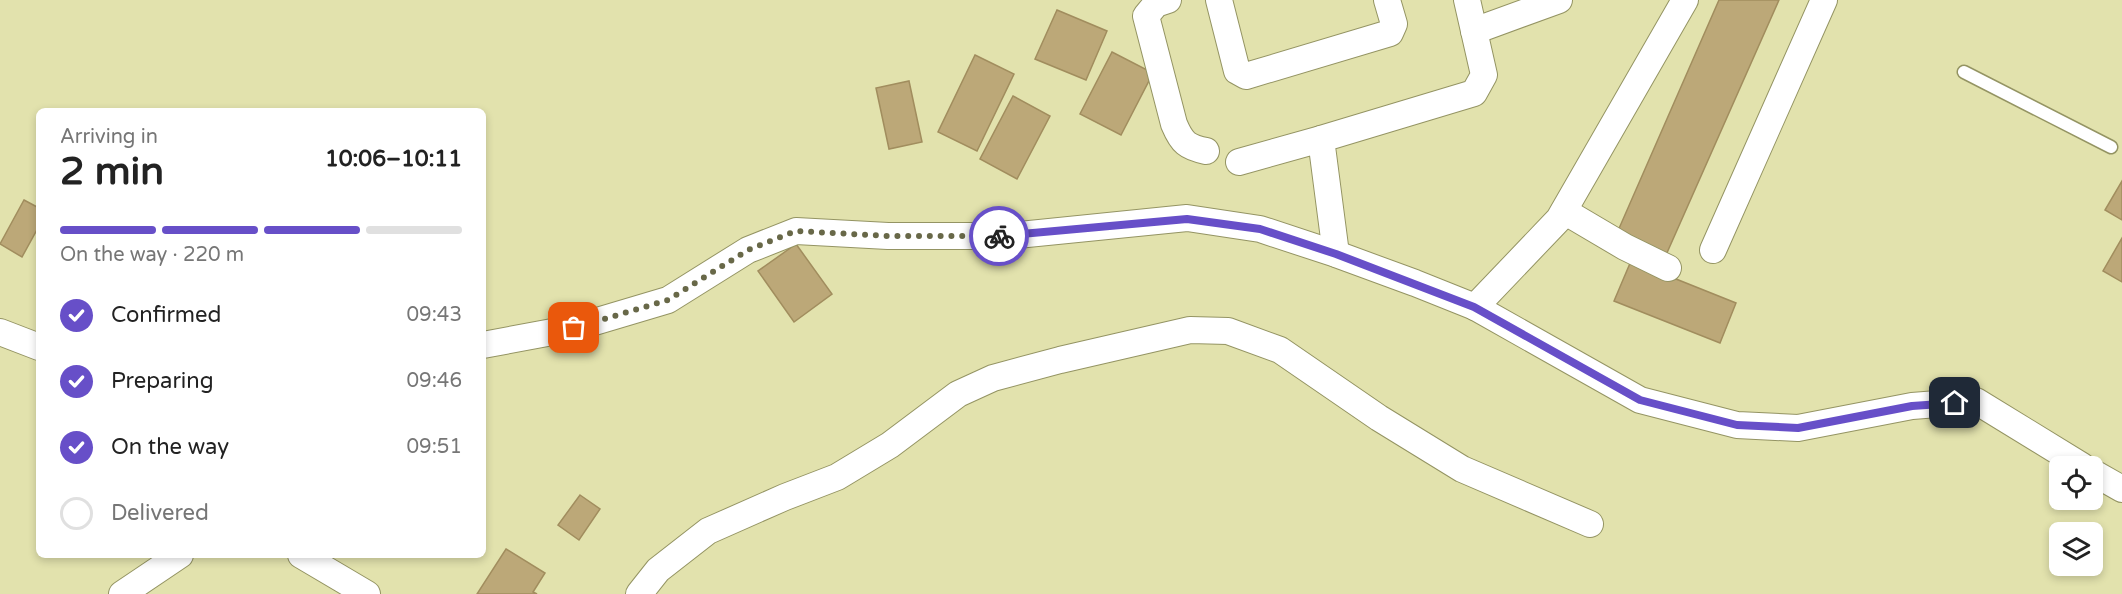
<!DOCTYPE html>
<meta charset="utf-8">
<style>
:root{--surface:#fff;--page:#f2f2f2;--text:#222;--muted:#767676;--line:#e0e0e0;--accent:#674fc8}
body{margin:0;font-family:"Varela Round",sans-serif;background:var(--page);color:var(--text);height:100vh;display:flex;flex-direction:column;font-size:22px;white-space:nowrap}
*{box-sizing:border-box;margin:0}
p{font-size:20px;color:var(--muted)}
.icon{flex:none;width:33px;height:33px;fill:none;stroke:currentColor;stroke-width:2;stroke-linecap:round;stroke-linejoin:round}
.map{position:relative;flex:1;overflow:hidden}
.drawer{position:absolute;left:36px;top:108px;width:450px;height:450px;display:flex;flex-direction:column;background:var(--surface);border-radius:9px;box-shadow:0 3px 9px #0003}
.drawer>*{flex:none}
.tools{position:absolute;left:2049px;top:456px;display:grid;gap:12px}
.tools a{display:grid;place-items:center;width:54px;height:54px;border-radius:9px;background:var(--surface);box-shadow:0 3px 9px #0003;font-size:30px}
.pin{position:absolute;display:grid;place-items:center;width:51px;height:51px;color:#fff;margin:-26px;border-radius:12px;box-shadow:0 3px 9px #0006}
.courier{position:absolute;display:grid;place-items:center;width:60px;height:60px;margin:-30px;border:4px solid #674fc8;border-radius:50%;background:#fff;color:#222;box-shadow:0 2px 8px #0007}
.headline em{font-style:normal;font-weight:700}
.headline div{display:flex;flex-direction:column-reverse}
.headline{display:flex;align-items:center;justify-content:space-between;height:102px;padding:0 24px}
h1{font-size:39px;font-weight:700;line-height:45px}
.bar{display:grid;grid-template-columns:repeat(4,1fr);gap:9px 6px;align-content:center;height:72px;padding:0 24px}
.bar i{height:8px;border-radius:4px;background:var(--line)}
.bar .current{background:var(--accent)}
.bar p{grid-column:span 4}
ol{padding:0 24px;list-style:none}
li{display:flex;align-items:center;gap:18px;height:66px}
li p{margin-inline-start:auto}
li .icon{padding:6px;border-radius:50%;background:var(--accent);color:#fff;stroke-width:4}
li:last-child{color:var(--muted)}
li i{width:33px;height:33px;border:3px solid var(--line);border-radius:50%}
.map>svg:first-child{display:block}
.building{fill:#bca878;stroke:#a18d5e;stroke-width:1.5}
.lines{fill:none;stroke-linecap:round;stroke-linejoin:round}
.lane-casing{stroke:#949463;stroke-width:15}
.street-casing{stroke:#949463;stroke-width:28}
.lane{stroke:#fff;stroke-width:12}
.street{stroke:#fff;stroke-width:26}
.done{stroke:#686848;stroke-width:6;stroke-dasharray:0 10.8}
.route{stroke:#674fc8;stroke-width:8}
</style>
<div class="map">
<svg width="2122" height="594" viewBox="0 0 2122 594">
<rect width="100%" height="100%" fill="#e2e2ad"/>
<!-- building -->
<g class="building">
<polygon points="1719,0 1779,0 1666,255 1617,233"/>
<polygon points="1057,10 1107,31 1086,80 1035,59"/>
<polygon points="1112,52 1153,73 1121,135 1080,114"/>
<polygon points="975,55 1014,74 977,151 938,132"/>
<polygon points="909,81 922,142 889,149 876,88"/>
<polygon points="1013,96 1050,116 1017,179 980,159"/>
<polygon points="2122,181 2122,220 2105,210"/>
<polygon points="24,200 39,208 39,226 22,257 0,244"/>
<polygon points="2122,238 2122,282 2103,271"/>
<polygon points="796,244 832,294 794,322 758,271"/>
<polygon points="1631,261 1736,303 1720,343 1614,301"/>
<polygon points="580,495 600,509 579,540 558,525"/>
<polygon points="506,549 545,573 533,592 537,594 477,594"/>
</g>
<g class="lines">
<defs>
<polyline id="lane" points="1964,72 2111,147"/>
<g id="street">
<path d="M1168,0l-12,4 -10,12 28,108c8,19 13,23 32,27"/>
<polyline points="1219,0 1237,71 1246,76 1390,33 1394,24 1387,0"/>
<polyline points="1474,31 1559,0"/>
<polyline points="1239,162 1321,139"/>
<polyline points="1564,211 1625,247 1668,268"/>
<polyline points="1713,250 1824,0"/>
<polyline points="1336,254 1321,139 1474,93 1484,75 1467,0"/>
<polyline points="1475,307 1559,219 1685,0"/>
<polyline points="0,332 39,347"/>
<polyline points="483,345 574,328 668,300 748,250 796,231 888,236 1009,236 1187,218 1260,229 1336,254 1415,283 1475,307 1640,400 1737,425 1798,428 1912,406 1976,401 2082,466"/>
<polyline points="2092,472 2122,489"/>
<polyline points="301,555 367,594"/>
<polyline points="122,594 180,555"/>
<polyline points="639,594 658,570 708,531 785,497 837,477 890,445 958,394 993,378 1060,360 1190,330 1228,331 1280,350 1379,418 1462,469 1590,524"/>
</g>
</defs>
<!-- lane casing -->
<use href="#lane" class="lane-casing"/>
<!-- street casing -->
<use href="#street" class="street-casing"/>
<!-- lane -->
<use href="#lane" class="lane"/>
<!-- street -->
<use href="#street" class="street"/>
</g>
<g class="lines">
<!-- done -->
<polyline class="done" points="574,328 668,300 748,250 796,231 888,236 999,236"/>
<!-- route -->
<polyline class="route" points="999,236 1187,219 1260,229 1336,254 1474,307 1640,400 1737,425 1798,428 1912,406 1955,403"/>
</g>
</svg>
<div class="tools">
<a><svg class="icon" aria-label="locate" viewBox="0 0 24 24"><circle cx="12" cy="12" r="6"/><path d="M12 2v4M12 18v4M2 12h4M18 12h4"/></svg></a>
<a><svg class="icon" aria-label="layers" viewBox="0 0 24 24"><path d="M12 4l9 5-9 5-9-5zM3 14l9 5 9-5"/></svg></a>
</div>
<div class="pin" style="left:574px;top:328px;background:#ea580c"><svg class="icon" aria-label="bag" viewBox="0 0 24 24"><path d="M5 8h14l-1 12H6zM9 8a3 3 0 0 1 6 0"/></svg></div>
<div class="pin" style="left:1955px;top:403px;background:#1f2937"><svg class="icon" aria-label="home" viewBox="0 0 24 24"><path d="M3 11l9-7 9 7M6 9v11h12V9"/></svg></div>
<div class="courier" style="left:999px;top:236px"><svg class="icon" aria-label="bike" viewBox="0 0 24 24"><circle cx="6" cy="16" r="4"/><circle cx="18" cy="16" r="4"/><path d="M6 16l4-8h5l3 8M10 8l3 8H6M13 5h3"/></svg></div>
<section class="drawer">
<div class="headline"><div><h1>2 min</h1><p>Arriving in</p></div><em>10:06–10:11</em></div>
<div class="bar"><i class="current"></i><i class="current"></i><i class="current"></i><i></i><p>On the way · 220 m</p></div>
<ol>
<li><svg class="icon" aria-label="check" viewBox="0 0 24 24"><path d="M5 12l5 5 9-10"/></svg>Confirmed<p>09:43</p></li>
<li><svg class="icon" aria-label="check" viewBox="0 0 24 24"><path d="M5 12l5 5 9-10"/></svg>Preparing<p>09:46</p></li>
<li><svg class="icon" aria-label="check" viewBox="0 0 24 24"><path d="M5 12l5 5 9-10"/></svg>On the way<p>09:51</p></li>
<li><i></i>Delivered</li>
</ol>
</section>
</div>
